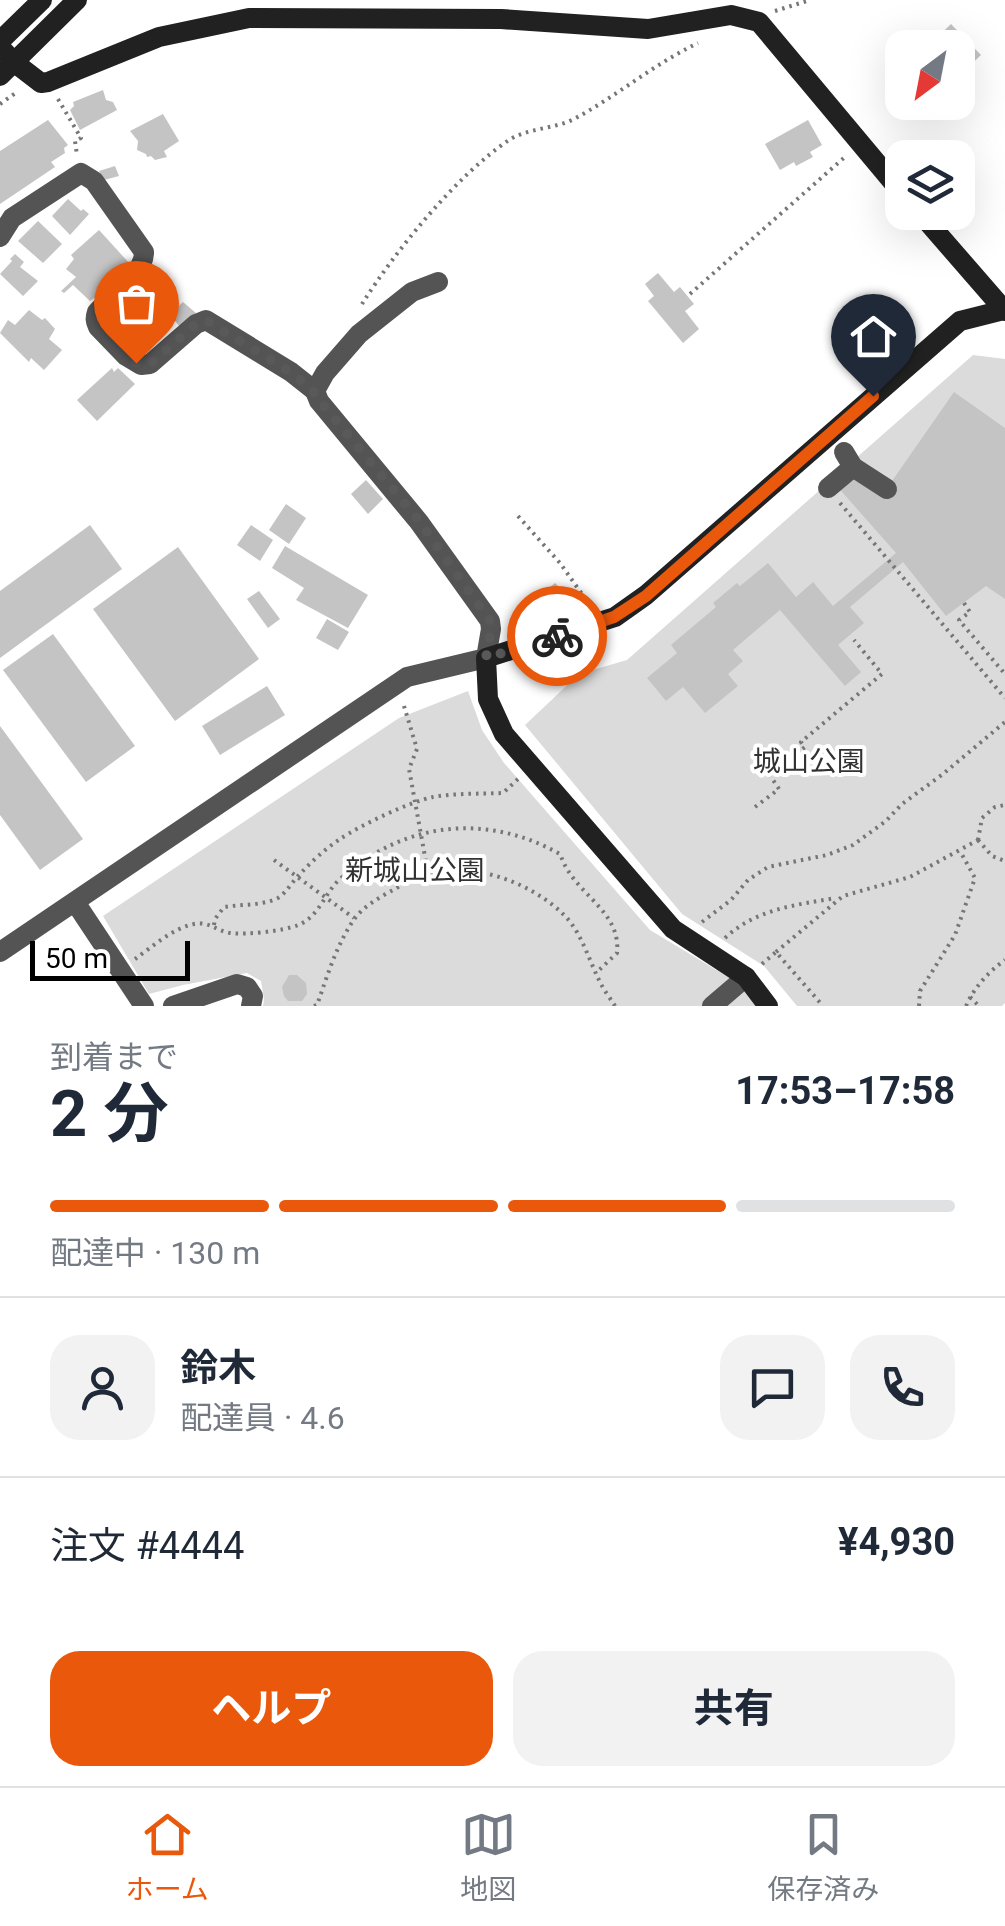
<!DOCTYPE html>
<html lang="ja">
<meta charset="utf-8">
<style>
:root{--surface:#fff;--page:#f2f2f3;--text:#1f2937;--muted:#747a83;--line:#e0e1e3;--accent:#ea580c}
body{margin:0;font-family:Roboto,"Noto Sans JP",sans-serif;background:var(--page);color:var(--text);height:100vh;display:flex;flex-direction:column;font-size:38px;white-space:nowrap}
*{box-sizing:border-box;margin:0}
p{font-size:32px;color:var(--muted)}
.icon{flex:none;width:55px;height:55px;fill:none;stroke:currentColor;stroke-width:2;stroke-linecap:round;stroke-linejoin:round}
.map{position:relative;height:1006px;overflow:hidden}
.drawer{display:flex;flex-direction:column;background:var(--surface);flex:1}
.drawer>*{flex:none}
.needle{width:65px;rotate:212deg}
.fabs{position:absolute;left:885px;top:30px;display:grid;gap:20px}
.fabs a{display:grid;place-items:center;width:90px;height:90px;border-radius:20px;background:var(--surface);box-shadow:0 10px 40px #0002;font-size:50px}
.scale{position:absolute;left:30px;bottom:25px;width:160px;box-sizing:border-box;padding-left:10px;border:5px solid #000;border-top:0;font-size:28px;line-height:35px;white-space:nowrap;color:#000;-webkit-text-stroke:8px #fff;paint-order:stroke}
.pin{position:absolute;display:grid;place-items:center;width:85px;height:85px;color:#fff;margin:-102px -42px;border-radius:50% 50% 50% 0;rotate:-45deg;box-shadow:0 0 10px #0007}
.pin .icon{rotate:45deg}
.courier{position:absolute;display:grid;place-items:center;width:100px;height:100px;margin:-50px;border:8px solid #ea580c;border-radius:50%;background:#fff;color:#222;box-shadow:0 2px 12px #0007}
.headline em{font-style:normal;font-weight:700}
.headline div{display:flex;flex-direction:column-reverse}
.headline{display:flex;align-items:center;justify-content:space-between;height:170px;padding:0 50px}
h1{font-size:65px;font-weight:700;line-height:75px}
.bar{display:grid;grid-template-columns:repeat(4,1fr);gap:15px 10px;align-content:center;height:120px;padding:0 50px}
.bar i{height:12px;border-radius:8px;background:var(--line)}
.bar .active{background:var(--accent)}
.bar p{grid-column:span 4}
.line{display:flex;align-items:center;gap:25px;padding:0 50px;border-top:2px solid var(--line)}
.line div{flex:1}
.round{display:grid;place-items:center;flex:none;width:105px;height:105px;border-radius:30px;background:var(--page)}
.primary-button{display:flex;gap:20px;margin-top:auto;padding:20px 50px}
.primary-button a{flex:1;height:115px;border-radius:30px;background:var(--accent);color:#fff;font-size:40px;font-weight:700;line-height:115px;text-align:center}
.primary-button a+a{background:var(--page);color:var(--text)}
.tabs{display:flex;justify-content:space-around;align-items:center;height:140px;border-top:2px solid var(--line);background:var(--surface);font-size:28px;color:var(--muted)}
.tabs a{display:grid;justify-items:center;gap:5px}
.tabs .active{color:var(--accent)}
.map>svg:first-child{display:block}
.green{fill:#dbdbdb}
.building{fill:#c4c4c4}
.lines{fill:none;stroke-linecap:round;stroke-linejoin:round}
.path{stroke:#767676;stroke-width:4;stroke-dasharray:2.5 5;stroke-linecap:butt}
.street{stroke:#545454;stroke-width:20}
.secondary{stroke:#212121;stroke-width:20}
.done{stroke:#595959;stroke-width:10;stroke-dasharray:0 18}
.route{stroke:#ea580c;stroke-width:12}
.labels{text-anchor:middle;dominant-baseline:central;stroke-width:8;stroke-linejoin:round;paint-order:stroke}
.park-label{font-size:28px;fill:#323232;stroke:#fff}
</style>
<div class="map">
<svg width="1005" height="1006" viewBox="0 0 1005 1006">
<rect width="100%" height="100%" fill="#fff"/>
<!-- green -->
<g class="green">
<polygon points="973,355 1005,359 1005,1003 1002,1006 797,1006 764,966 682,914 525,725 579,674 627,660"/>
<polygon points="468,691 482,730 504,763 650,930 748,989 761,1006 263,1006 264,999 261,981 247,973 183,985 149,994 103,916 399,718"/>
</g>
<!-- building -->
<g class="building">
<polygon points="951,24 981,55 958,77 958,48 926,48"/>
<polygon points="103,90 106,100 113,102 117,110 80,130 70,110 74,106 73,102"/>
<polygon points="163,114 179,141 164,151 167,157 155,160 151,156 147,157 146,154 137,150 138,141 130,131"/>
<polygon points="48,120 68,145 64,148 65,153 51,162 55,167 0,204 0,151"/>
<polygon points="808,120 822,145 810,152 813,157 796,166 794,162 780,170 765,144"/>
<polygon points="115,166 119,176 104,180 99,171"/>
<polygon points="68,199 81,211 83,209 89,214 70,235 52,216"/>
<polygon points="38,221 62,244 43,263 18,241"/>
<polygon points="99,230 130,264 106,286 107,289 90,301 73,285 64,293 61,291 76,277 66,269 74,259 71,255"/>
<polygon points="15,254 24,262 20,267 38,281 23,296 0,274 12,261 10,259"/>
<polygon points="658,273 674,292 680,287 694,304 685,311 699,329 683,343 648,301 654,296 645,284"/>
<polygon points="126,297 145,309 148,305 156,311 152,317 167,328 149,351 109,323"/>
<polygon points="183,302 196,313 179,326 170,314"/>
<polygon points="29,310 42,320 45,318 55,329 49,339 62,350 44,370 31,358 29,362 0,333 8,320 15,325"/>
<polygon points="112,368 114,372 118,368 135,384 97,421 77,400"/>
<polygon points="954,392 1005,428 1005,599 986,586 946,616 903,562 850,607 864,623 838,645 861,672 845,686 780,610 733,650 743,661 728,674 738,686 705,713 683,687 666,701 647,678 677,653 671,645 716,607 713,603 737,583 740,586 768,563 796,597 813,582 833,606 896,553 835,484 849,472 883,494"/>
<polygon points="366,480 383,499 368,514 351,494"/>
<polygon points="286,504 306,518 289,544 269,530"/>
<polygon points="90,525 122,569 0,658 0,591"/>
<polygon points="251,525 273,540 260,561 237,545"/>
<polygon points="285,546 368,595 348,628 296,600 304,588 272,568"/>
<polygon points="178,547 259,659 175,721 93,609"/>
<polygon points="555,583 560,588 561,602 548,603 542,594"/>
<polygon points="259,591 280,619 268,628 247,599"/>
<polygon points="327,619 349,632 338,650 316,638"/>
<polygon points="53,634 135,746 86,782 3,670"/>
<polygon points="267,686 285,715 220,755 202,726"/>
<polygon points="0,726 83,839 40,870 0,815"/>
<polygon points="289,975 297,975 306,983 307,994 302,1001 288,1001 284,996 282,987"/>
</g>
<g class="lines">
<!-- path -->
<g class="path">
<polyline points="775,11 810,0"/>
<polyline points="58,99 81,138 75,141 77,155"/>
<polyline points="0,104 17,92"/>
<polyline points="690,294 846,156"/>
<path d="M362,304c34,-54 95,-129 147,-164 19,-12 45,-11 65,-21 43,-23 80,-55 124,-76"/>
<polyline points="840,503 1005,698"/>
<polyline points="518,516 560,563 589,604"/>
<polyline points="964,603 970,612 959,620 1005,674"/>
<polyline points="404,706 417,749 409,769 428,873"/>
<polyline points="755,807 779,789 769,774 805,747 801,742 882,674 854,640"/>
<polyline points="978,840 982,818 995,807 1005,805"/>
<polyline points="978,840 992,856 1005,861"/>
<polyline points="274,860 354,918"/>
<polyline points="702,922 731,900 748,880 768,867 827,855 853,845 886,821 902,804 943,774 1005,722"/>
<path d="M214,925l1,-6 9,-12c18,-3 37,-1 54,-9 8,-5 14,-16 21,-23 12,-13 26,-26 41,-36 21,-14 69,-37 93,-42 23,-4 47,-3 70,-4l15,-14"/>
<path d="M725,938c31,-29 70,-33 111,-40"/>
<polyline points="776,952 843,896 910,877 978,840"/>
<path d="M135,959c17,-12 38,-31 59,-35 15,-3 23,7 36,9 16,2 54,-2 68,-8 21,-8 26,-31 41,-45 64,-58 146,-68 221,-26 2,5 4,10 7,15 17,29 54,46 50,84l-21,20"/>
<polyline points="762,964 776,952 823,1006"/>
<polyline points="970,997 979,1006"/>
<path d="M314,1006l3,-1c10,-28 19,-59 36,-84 9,-14 27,-24 42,-32 11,-7 21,-13 34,-16 45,-11 101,9 134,41 18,17 25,44 36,66 4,9 11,18 16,26"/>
<polyline points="919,1006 920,991 955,935 975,878 960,851"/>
<path d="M966,1006c8,-18 22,-34 39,-46"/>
</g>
<!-- street -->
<g class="street">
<path d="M0,237l12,-19 69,-45 13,8 50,71c1,20 -32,45 -47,60 -2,6 -2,9 1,15l28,29 15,9 9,-1 46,-40 10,-4 85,52 24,19"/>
<polyline points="853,467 887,489"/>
<polyline points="828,488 853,467 844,452"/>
<polyline points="75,902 144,1006"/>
<polyline points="0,952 407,677 486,658 491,629 490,621 419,522 319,401 315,391 325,373 359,334 412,292 438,282"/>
<polyline points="173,1006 237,984 247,987 253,996 251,1006"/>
<polyline points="712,1006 746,977"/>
</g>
<!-- secondary -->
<g class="secondary">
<polyline points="0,41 42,0"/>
<polyline points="0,47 15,63 41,83 48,82 159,37 249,18 501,19 648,29 731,15 759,22 902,193"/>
<polyline points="0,76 77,0"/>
<polyline points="919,212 1005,311"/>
<polyline points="768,1006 746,977 673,929 504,734 488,699 486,658 615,617 646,595 960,321 1004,310"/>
</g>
</g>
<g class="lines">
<!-- done -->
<path class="done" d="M136,363l5,2 9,-1 46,-40 10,-4c25,18 103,57 113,80l101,122 70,99 1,9 -5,28 71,-22"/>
<!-- route -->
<polyline class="route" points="557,636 614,617 646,596 873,396"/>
</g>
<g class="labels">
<!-- park labels -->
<g class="park-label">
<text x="809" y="761">城山公園</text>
<text x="415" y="870">新城山公園</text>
</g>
</g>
</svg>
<div class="fabs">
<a><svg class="needle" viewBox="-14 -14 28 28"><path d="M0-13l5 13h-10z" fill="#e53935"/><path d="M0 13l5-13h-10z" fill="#747a83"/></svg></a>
<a><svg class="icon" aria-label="layers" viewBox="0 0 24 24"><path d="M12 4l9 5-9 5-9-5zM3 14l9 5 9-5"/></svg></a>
</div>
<div class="scale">50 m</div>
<div class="pin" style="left:136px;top:363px;background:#ea580c"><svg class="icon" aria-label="bag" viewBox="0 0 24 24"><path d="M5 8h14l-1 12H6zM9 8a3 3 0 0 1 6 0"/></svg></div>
<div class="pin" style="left:873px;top:396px;background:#1f2937"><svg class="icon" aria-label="home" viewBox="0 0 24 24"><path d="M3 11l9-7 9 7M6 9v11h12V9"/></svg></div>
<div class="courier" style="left:557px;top:636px"><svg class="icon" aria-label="bike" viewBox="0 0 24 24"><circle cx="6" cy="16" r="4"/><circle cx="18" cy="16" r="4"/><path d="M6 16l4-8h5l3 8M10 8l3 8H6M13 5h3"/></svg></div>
</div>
<section class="drawer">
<div class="headline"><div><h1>2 分</h1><p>到着まで</p></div><em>17:53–17:58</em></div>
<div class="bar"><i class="active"></i><i class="active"></i><i class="active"></i><i></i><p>配達中 · 130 m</p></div>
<div class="line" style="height:180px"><a class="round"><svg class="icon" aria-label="person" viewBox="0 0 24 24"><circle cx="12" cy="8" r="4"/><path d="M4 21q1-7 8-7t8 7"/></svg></a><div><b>鈴木</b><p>配達員 · 4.6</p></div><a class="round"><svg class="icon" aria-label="chat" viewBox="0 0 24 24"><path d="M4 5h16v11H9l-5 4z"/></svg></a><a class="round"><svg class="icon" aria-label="phone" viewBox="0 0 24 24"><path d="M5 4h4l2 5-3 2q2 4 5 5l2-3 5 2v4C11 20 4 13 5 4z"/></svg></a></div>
<div class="line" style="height:130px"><div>注文 #4444</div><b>¥4,930</b></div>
<div class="primary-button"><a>ヘルプ</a><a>共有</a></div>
</section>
<nav class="tabs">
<a class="active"><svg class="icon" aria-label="home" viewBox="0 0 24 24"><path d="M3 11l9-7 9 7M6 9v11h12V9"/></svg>ホーム</a>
<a><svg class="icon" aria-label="map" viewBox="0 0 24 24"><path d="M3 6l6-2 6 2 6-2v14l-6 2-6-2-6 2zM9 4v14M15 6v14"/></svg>地図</a>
<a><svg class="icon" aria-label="saved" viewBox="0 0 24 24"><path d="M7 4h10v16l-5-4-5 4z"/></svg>保存済み</a>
</nav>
